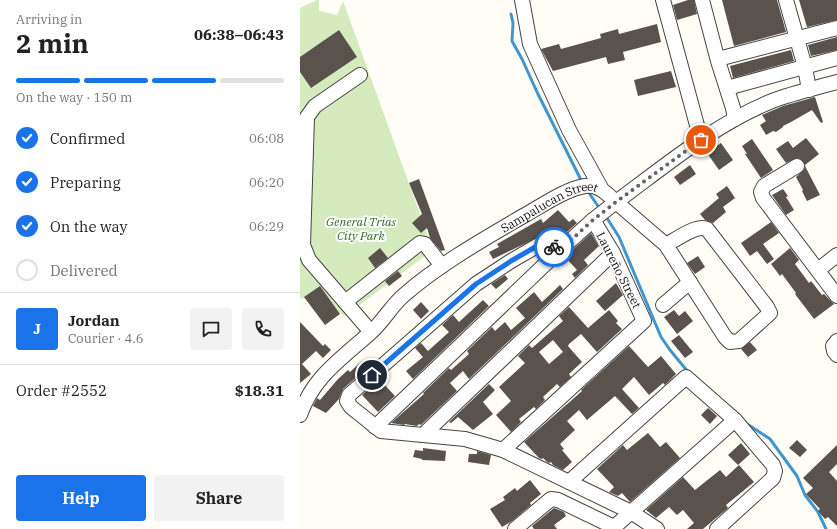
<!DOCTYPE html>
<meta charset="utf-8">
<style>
:root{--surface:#fff;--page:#f2f2f2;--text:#222;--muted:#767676;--line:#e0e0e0;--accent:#1a73e8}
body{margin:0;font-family:"IBM Plex Serif",serif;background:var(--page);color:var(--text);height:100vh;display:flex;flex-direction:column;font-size:15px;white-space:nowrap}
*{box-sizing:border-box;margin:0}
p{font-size:13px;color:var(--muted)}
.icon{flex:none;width:22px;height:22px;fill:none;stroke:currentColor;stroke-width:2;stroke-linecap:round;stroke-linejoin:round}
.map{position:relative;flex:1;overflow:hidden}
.panel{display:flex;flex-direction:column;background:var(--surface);width:300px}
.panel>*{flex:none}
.pin{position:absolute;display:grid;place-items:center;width:34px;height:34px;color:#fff;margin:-17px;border:2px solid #fff;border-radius:50%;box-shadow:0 1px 4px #0007}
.courier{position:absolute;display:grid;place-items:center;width:40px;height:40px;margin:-20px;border:3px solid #1a73e8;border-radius:50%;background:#fff;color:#222;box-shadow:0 1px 5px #0007}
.overview em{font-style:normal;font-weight:700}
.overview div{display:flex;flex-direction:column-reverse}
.overview{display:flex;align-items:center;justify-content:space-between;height:68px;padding:0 16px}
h1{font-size:26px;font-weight:700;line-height:30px}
.bar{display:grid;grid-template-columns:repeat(4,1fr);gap:6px 4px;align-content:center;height:48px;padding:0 16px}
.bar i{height:5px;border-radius:3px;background:var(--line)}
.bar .current{background:var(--accent)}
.bar p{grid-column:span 4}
.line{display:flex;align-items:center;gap:10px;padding:0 16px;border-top:1px solid var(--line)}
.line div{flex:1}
.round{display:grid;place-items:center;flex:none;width:42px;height:42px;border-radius:4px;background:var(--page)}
ol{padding:0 16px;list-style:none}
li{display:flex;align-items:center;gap:12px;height:44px}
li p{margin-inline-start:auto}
li .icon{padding:4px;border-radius:50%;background:var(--accent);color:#fff;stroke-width:4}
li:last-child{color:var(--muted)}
li i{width:22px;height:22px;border:2px solid var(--line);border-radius:50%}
.button{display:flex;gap:8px;margin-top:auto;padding:8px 16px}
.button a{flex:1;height:46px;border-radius:4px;background:var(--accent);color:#fff;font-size:16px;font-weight:700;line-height:46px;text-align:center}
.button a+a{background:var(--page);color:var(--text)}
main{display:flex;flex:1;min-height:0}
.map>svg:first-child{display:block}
.green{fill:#d5ebbd}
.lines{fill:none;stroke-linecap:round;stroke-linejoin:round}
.stream{stroke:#3f96cf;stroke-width:3}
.building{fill:#5a524d;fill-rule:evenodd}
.minor-casing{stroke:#444;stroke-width:16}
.minor{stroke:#fff;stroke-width:14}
.done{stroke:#646461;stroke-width:4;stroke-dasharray:0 7.2}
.route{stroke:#1a73e8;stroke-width:5}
.labels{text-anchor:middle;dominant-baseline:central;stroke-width:4;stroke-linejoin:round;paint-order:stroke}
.street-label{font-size:12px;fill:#111;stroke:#fff}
.park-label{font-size:12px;font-style:italic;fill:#2f6b1f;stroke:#fff}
</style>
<main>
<section class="panel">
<div class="overview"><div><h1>2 min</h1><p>Arriving in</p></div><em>06:38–06:43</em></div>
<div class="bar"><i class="current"></i><i class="current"></i><i class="current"></i><i></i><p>On the way · 150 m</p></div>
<ol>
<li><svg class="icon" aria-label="check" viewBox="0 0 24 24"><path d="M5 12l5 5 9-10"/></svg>Confirmed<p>06:08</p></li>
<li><svg class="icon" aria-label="check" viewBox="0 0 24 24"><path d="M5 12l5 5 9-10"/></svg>Preparing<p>06:20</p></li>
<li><svg class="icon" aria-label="check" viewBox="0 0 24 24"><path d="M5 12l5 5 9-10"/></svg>On the way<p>06:29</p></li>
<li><i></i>Delivered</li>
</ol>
<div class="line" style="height:72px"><b class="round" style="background:var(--accent);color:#fff">J</b><div><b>Jordan</b><p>Courier · 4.6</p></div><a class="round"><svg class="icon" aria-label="chat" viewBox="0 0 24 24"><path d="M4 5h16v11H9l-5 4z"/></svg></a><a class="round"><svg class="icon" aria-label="phone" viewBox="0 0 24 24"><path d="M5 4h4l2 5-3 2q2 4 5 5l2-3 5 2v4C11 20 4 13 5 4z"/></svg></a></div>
<div class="line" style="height:52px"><div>Order #2552</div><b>$18.31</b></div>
<div class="button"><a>Help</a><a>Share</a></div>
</section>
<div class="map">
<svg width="537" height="529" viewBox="0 0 537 529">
<rect width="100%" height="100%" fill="#fffdf5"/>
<!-- green -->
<polygon class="green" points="17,0 19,0 19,11 37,15 43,1 133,250 45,316 14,296 0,299 0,8"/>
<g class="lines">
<!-- stream -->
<g class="stream">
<polyline points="211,14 213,23 212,41 222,59 237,92 282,182"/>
<polyline points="287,190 300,209"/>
<polyline points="305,215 319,237 361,337 370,350 389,373"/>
<polyline points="444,422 470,439 497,476 505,495 518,512 526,529"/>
</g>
</g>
<!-- building -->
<g class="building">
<polygon points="388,0 394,0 397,14 377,20 373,5"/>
<polygon points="422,0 477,0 486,32 434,46"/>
<polygon points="499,0 537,0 537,20 507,27"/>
<polygon points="357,24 361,42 323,52 325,60 308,64 306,57 253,71 241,49 259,44 261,49 301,38 300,34 318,29 319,34"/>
<polygon points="39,30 57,57 11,88 0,72 0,57"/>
<polygon points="537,37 537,50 511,56 508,45"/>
<polygon points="491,50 494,61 433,78 430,66"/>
<polygon points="371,71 376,87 338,96 334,80"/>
<polygon points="515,97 523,122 521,123 512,110 491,122 483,126 483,127 476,132 473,131 466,135 460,125 466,121 462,115 483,106"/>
<polygon points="506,138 519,154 505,165 501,159 497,158 486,163 476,149 488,141 493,148"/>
<polygon points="452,139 473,170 461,178 445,154 447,154 442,146"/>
<polygon points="421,143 433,160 419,170 407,153"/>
<polygon points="390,165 396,174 380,185 374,177"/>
<polygon points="505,166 520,195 507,201 502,191 503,190 496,177 504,170"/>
<polygon points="119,179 145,250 141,251 130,238 127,228 121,233 112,223 122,214 109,183"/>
<polygon points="427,186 435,198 423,207 426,212 413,223 405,220 400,214 419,198 416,194"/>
<polygon points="483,189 488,196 486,197 494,210 486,215 472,195"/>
<polygon points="258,210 269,222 273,219 277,223 259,239 249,236 247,233 193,259 189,252 199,247 197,244 241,219 243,223"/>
<polygon points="471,222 479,233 463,244 474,259 467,264 457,251 450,256 441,243"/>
<polygon points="291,233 299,246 284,260 288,265 275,278 272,274 277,270 265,257"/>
<polygon points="80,248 88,258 75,268 68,258"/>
<polygon points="490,248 499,260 495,264 509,283 511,281 522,295 524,294 534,304 514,319 495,294 496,293 482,274 480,276 471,264"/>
<polygon points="398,256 405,267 395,274 387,263"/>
<polygon points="98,271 102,276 89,286 85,281"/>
<polygon points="205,275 208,279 196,289 191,284"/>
<polygon points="316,283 323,295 305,311 296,301"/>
<polygon points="260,285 263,289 169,379 163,371 150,383 157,391 121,425 119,424 117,426 105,424 104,425 91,423 124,394 123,393 149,368 151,370 169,354 167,351 192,327 195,331 205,322 211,330 225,318 216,308 234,292 242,302"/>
<polygon points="20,286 40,314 25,325 4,297"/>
<polygon points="183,300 189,306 113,379 106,371 123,357 115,348 121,343 128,351 149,332 142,325 153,315 159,322"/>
<polygon points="121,302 129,311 121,319 113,310"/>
<path d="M269,307l19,21 21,-18 9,11 -2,2 6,6 -25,23 -16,-18 -12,10 -1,2 14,16 -13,12 2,3 -11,10 -3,-3 -14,13 2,3 -9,9 -2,-2 -15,12 2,3 -10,10 -15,-17 15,-14 -12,-14 26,-24 -7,-7 11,-11 3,3 31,-27 -4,-5zM253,340l10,12 -14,12 -10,-12z"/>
<polygon points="374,310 379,316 385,311 393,321 377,334 364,317"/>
<polygon points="0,322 23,346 25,344 31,350 23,358 16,351 2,364 11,374 0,383"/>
<polygon points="379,335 393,352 385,358 371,341"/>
<polygon points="450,342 457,350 448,357 441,349"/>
<polygon points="329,346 348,367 361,356 376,374 365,385 363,383 349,395 334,377 322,389 339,408 332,414 315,396 287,420 279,410 267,421 275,430 260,444 264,449 262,450 272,462 263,470 253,465 251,462 249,463 247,462 243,458 242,459 239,458 224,442 282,391 281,390"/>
<polygon points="62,361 68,367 43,389 39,399 26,413 13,406 17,398 20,400 38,379 48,370 50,372"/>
<polygon points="81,381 95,396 78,412 62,395 71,387 73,388"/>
<polygon points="189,384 195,390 183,402 193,414 173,430 158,417 151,423 149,422"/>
<polygon points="408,408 417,416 410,424 401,415"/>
<polygon points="348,433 360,447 366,442 380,458 330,502 322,493 318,496 309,492 314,487 297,469 323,445 327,450"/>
<polygon points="497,440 507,450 500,457 489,448"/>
<polygon points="441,443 450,454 438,465 428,455"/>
<polygon points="537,445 537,464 529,472 537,481 537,526 528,517 525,519 518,511 520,509 506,494 513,488 503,478"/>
<polygon points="123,448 146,451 145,461 122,460 122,459 113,457 115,450 123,451"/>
<polygon points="177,451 191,455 189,465 168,462 169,454 177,454"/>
<polygon points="439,465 454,482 426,505 428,508 403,529 387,529 394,523 383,510 377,515 369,507 356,518 346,510 383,477 395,490 420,470 426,477"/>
<polygon points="230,480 241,494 230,503 231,505 212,521 202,527 190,509 205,500 203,497 215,488 217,491"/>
<polygon points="254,508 264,512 266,516 254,525 257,529 234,529 232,526"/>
</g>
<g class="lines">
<defs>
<g id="minor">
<polyline points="222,0 230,44 269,130 301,188"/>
<polyline points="363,0 401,140"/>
<polyline points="402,0 418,61 433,108 435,119"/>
<polyline points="486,0 505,67 509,90"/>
<polyline points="418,59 537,28"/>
<polyline points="60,75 15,106 7,117 3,245 9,260 71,332"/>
<polyline points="427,88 537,58"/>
<polyline points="497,166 464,186 461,192 463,198 537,296"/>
<polyline points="260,250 250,244 244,244 237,246 211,261 176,284 49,395 47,401 51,407 81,431 165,439 203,450 331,512 357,529"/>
<polyline points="518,270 537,255"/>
<polyline points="45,302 120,243 125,244 142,266"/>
<polyline points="363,305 390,282"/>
<polyline points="537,341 533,346 534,351 537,355"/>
<path id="s1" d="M0,415c13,-38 41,-56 70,-82 13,-11 21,-27 34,-38 37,-32 80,-56 121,-80 18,-10 41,-26 60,-29 14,-2 22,8 31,16 49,-36 99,-78 156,-101 21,-8 44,-13 65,-19"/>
<path d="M75,427l185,-177 33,-30 23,-18 50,43 59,92 5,5 9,-1 31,-28 -3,-6 -60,-78c-10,-5 -32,11 -41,16"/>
<polyline points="123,435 313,253"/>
<polyline points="203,450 344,321 313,253 293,220"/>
<polyline points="269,482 386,377 435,420 473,465 475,471 473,478 417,529"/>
<polyline points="215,529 251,499 258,500 314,527"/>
<polyline points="312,529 435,420"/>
</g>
</defs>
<!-- minor casing -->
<use href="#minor" class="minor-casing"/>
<!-- minor -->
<use href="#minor" class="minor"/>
</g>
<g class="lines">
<!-- done -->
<polyline class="done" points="254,247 260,250 293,220 316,202 401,140"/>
<!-- route -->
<polyline class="route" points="72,375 176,284 211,261 237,246 244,244 250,244 254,247"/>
</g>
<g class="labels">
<!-- street labels -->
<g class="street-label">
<text stroke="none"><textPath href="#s1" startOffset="332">Sampalucan Street</textPath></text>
<text transform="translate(319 270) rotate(63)">Laureño Street</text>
</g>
<!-- park labels -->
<g class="park-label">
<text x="61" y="221">General Trias<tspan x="61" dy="14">City Park</tspan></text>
</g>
</g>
</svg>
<div class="pin" style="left:401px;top:140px;background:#ea580c"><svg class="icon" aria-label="bag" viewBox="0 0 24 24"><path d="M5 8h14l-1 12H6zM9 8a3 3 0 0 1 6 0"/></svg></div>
<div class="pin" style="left:72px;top:375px;background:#1f2937"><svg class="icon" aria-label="home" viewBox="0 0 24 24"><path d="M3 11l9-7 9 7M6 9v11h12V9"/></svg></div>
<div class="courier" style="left:254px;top:247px"><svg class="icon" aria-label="bike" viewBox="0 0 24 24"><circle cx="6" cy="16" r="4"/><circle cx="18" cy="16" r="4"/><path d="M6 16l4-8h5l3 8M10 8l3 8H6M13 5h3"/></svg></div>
</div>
</main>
